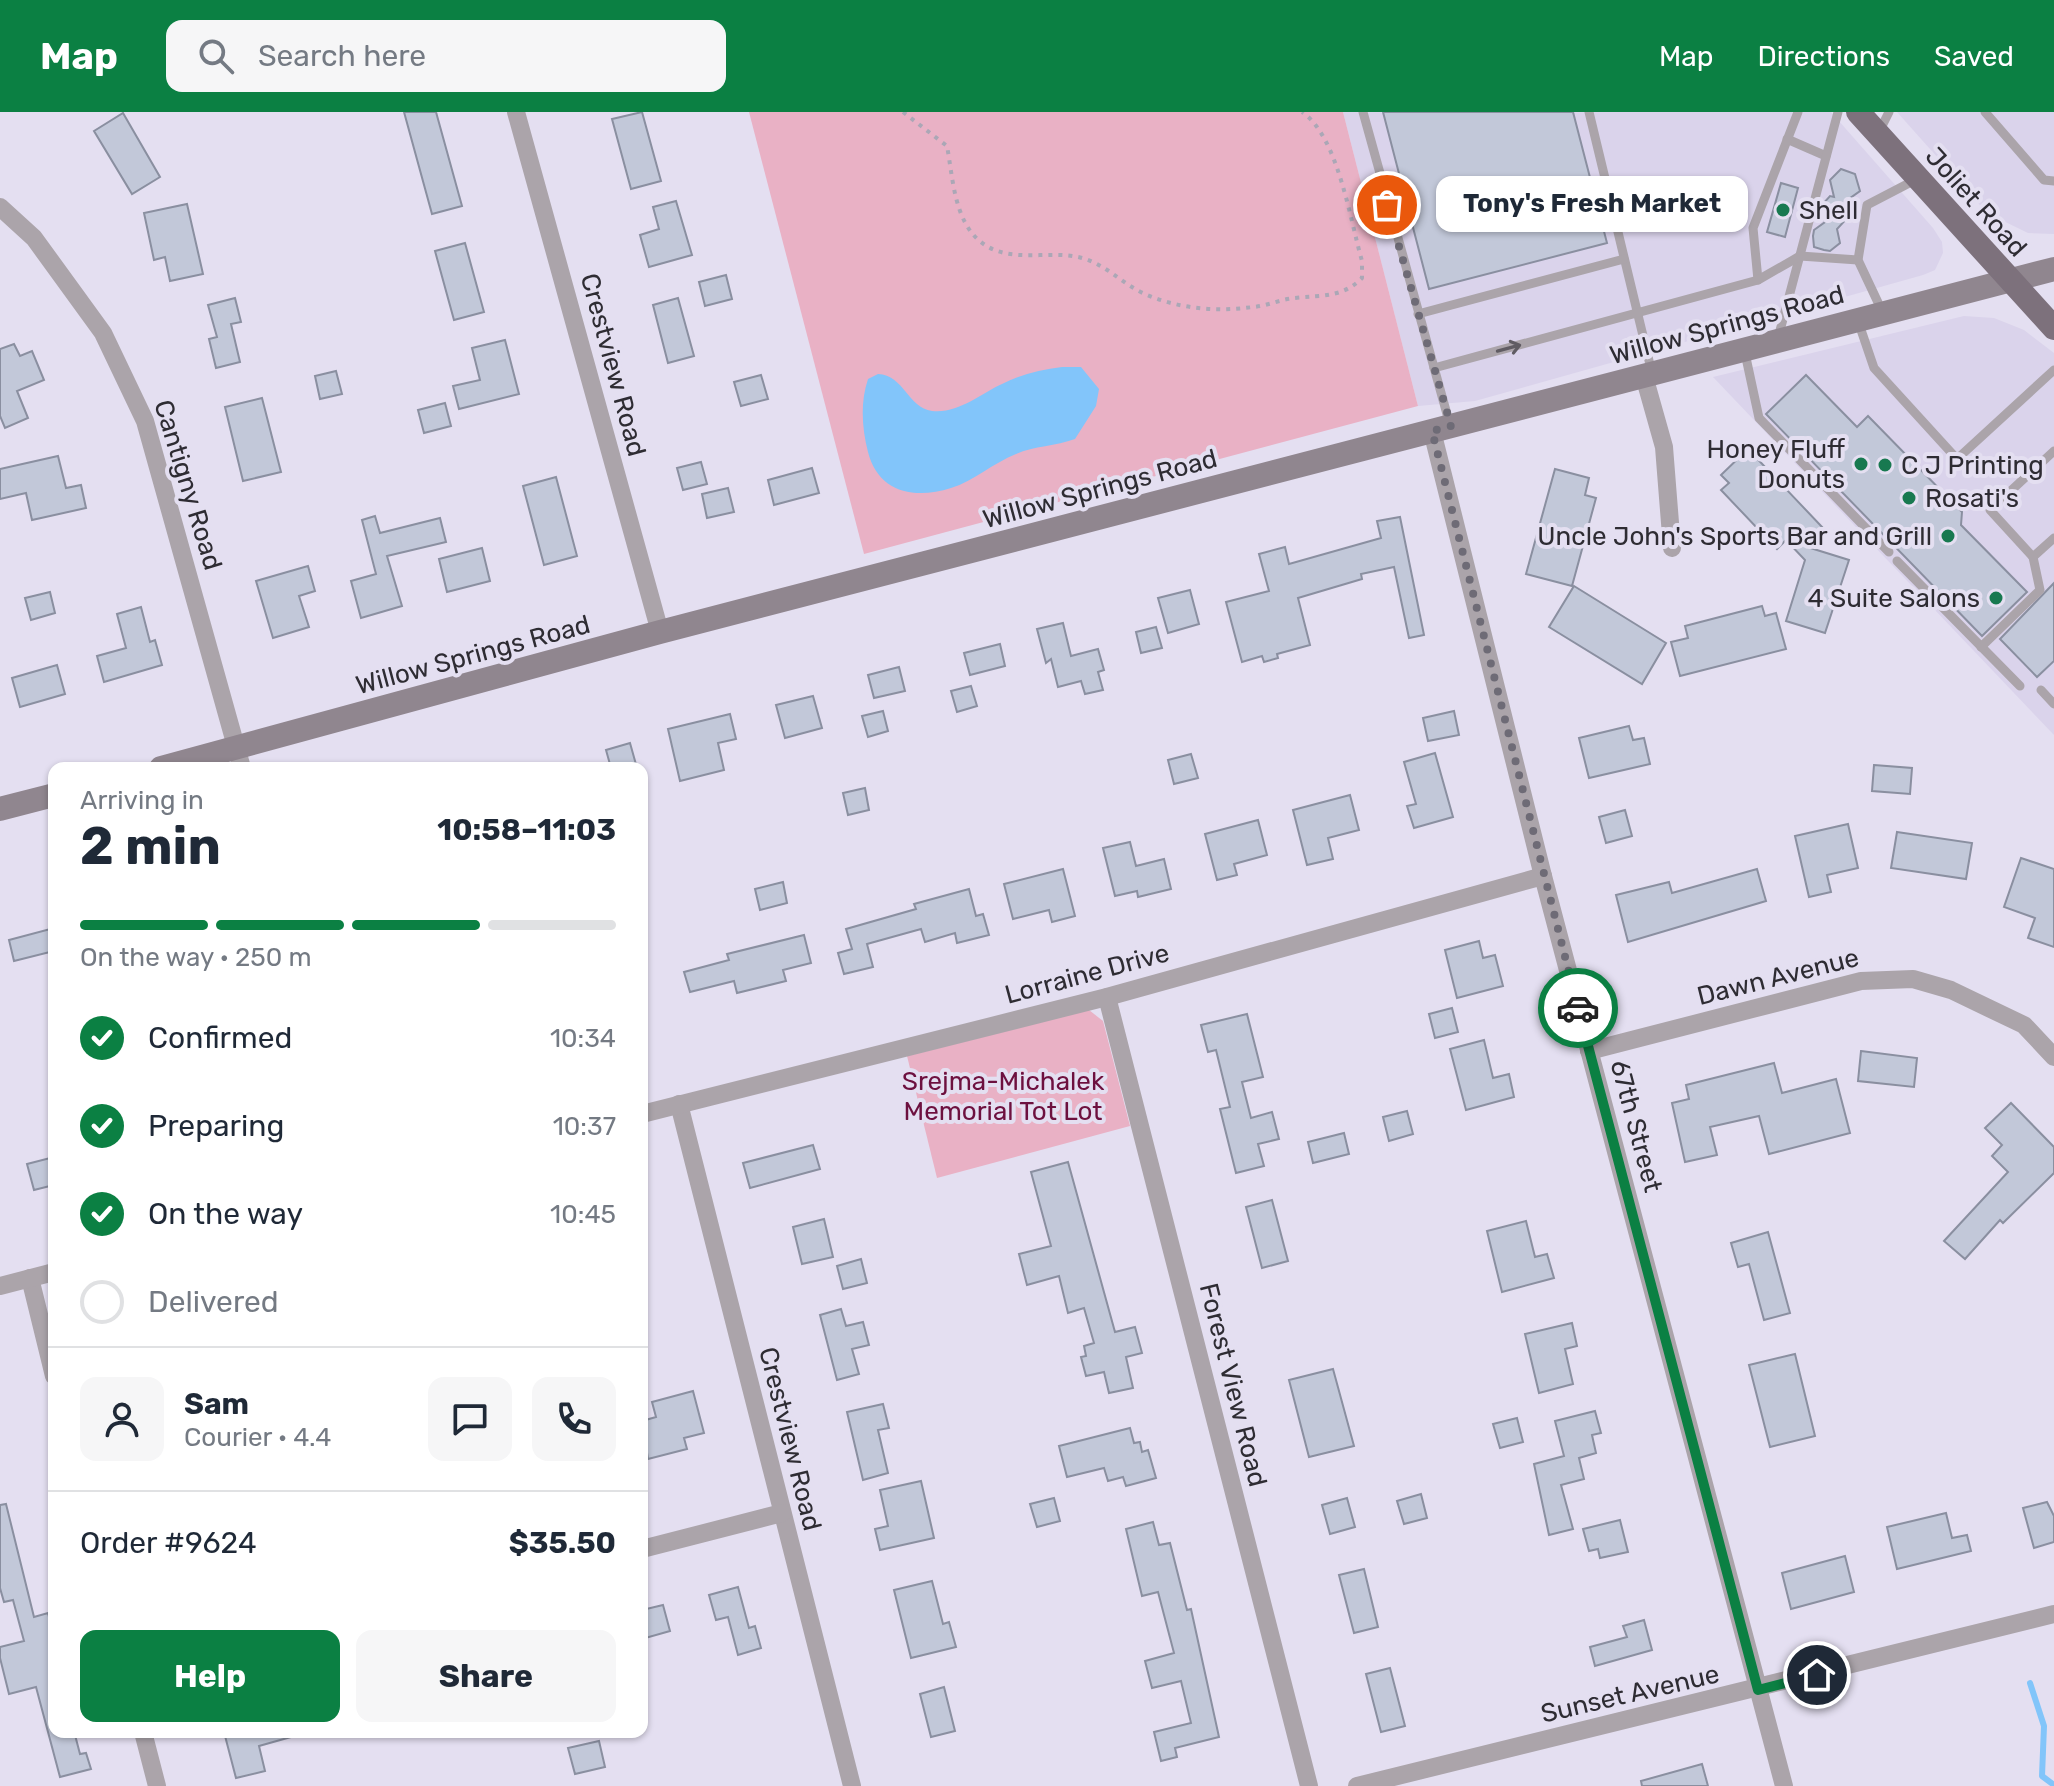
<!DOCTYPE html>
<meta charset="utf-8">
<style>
:root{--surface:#fff;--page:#f6f6f7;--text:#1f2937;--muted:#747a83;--line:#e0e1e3;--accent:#0b8043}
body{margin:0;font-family:Rubik,sans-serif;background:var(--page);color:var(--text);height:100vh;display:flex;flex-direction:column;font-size:30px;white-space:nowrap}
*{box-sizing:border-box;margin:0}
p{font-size:26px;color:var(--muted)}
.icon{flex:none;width:44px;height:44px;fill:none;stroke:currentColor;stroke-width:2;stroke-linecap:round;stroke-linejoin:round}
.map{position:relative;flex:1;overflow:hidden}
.details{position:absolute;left:48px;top:650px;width:600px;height:976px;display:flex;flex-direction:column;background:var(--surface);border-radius:16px;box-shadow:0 2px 6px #0004}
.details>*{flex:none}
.pin{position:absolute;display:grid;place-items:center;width:68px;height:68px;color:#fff;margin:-34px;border:4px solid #fff;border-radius:50%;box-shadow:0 2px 8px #0007}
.courier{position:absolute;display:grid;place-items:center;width:80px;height:80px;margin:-40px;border:6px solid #0b8043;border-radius:50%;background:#fff;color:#222;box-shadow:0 2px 10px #0007}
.bubble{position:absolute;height:56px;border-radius:16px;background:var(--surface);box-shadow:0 2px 6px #0004;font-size:26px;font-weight:700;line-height:56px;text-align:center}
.summary em{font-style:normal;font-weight:700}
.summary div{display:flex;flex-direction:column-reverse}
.summary{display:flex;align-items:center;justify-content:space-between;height:136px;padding:0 32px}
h1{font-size:52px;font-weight:700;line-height:60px}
.bar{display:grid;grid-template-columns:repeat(4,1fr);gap:12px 8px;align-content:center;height:96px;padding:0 32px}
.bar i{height:10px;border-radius:6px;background:var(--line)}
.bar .active{background:var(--accent)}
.bar p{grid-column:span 4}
.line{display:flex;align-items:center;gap:20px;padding:0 32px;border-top:2px solid var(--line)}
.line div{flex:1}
.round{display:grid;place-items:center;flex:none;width:84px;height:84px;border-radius:16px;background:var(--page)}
ol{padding:0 32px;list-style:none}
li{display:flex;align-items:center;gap:24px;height:88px}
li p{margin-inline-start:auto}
li .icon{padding:8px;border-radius:50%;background:var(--accent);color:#fff;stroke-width:4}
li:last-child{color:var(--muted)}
li i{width:44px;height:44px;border:4px solid var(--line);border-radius:50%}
.cta{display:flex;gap:16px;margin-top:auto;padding:16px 32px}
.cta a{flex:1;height:92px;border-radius:16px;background:var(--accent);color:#fff;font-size:32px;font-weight:700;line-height:92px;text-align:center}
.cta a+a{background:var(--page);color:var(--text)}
header{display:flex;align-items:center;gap:48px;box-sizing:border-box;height:112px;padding:0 40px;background:var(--accent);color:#fff}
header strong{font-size:38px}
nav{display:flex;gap:44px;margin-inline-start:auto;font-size:28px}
.search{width:560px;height:72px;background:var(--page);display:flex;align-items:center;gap:20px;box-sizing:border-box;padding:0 28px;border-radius:16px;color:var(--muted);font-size:30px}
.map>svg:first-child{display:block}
.built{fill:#dad3eb}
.green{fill:#e9b1c5}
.water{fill:#82c5fa}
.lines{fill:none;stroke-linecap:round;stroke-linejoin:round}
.stream{stroke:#82c5fa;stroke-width:6}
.building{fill:#c2c8d9;stroke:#8a8fa0;stroke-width:2}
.path{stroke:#aba7b6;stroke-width:4;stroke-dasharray:4 6;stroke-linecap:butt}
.lane{stroke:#aba4aa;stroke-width:9}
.street{stroke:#aba4aa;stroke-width:18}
.secondary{stroke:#90868f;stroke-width:24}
.primary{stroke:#7d717c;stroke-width:24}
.oneway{stroke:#605c63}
.done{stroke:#6e6b76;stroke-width:8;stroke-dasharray:0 14.4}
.route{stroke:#0b8043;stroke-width:10}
.poi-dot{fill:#187950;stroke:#e4dff1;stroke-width:3}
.labels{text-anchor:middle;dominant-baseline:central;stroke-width:8;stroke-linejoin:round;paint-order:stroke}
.street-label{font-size:26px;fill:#2e2c33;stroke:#e4dff1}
.poi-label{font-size:26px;fill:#2e2c33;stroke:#e4dff1;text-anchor:start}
.park-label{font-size:26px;fill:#6d103f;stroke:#e4dff1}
</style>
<header>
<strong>Map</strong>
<div class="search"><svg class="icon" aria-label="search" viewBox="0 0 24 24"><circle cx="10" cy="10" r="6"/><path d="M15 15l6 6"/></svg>Search here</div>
<nav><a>Map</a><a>Directions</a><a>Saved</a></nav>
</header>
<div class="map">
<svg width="2054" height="1674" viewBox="0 0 2054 1674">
<rect width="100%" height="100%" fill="#e4dff1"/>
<!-- built -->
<g class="built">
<polygon points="1343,0 1831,0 1933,116 1942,130 1943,141 1935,158 1923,163 1475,289 1418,294"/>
<polygon points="1897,0 2054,0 2054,122 2028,121 1987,101"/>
<polygon points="1964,204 1994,206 2024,218 2054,241 2054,623 1713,265"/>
</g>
<!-- green -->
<g class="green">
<polygon points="749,0 1343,0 1418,294 864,442"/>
<polygon points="1089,898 1103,909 1130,1014 937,1066 907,944"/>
</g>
<!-- water -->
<path class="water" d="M1062,255h19l18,22 -3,17 -21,33c-19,7 -41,7 -59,15 -23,9 -42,27 -65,34 -37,12 -73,4 -83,-36 -6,-24 -8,-49 0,-73l10,-5c26,1 30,34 54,37 26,3 48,-17 70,-27 19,-10 39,-14 60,-17z"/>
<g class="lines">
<!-- stream -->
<polyline class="stream" points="2030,1571 2044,1614 2042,1664 2054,1673"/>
</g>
<!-- building -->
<g class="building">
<polygon points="404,0 436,0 462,94 432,102"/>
<polygon points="642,0 661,69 631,77 612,7"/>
<polygon points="1383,0 1573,0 1607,131 1429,177"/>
<polygon points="123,1 160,65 132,82 94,19"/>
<polygon points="1841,57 1855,62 1860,79 1846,89 1850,103 1837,117 1840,131 1830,139 1824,138 1814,135 1813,124 1814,118 1825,110 1821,94 1830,84 1834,85 1830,68"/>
<polygon points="1781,71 1798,76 1785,125 1767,120"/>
<polygon points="676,89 692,143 649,155 640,123 659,117 653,95"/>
<polygon points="187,92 203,162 170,169 165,145 154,148 144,101"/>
<polygon points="465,131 484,200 454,208 435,139"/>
<polygon points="726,163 732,187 705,194 699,170"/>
<polygon points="235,186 241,210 231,212 240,250 216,256 209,227 217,225 208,193"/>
<polygon points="678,186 694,244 668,251 653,193"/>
<polygon points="505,228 519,282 459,297 453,274 480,268 472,236"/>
<polygon points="14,232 20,244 32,239 44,268 17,279 28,306 5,316 0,304 0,237"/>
<polygon points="336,259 342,282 320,287 315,264"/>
<polygon points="761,263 768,287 741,294 734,270"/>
<polygon points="1806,263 1857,315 1868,304 1962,400 1961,413 2027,480 1982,524 1766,302"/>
<polygon points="262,286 281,360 243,369 225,295"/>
<polygon points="445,291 451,314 424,321 418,298"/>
<polygon points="1748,337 1823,416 1804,434 1849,448 1825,521 1786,509 1805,448 1786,428 1777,437 1721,378 1729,371 1721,363"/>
<polygon points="58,344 66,376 81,373 86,396 32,408 26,381 0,387 0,357"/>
<polygon points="701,350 707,372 683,378 677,356"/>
<polygon points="812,356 819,381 774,393 768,368"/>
<polygon points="1555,357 1589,366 1585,383 1596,386 1572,474 1526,462"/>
<polygon points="556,365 577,444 544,453 523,374"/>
<polygon points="728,376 734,400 707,406 702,382"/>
<polygon points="375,404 380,421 440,406 446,430 387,444 402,494 361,506 351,469 376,462 362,408"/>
<polygon points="1400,405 1424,523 1409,526 1394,455 1361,462 1362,467 1298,486 1310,533 1277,542 1278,546 1264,550 1262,544 1242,550 1226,490 1269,479 1259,442 1285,435 1289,452 1381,426 1377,409"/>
<polygon points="482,436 490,469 447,480 439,447"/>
<polygon points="308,454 315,479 299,484 309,515 273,526 256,469"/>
<polygon points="2054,471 2054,549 2037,565 2000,527"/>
<polygon points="1574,474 1666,531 1642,572 1549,515"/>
<polygon points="1190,478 1199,512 1168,521 1158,486"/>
<polygon points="50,480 55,501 31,508 25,486"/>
<polygon points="1762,494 1765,504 1776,501 1786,537 1680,564 1671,530 1688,526 1685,514"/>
<polygon points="141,495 150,530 155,528 162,553 104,570 97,544 126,536 117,502"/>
<polygon points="1063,511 1071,544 1098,537 1104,558 1098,560 1103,578 1085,582 1081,569 1058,575 1051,547 1046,551 1037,517"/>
<polygon points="1156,515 1162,536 1141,541 1136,520"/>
<polygon points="1000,532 1005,554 970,563 964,541"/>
<polygon points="57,553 65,582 20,595 12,566"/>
<polygon points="899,555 905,579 874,586 868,563"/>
<polygon points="971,574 977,594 957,600 951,579"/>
<polygon points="813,584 822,616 785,626 776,593"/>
<polygon points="883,599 888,619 868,625 862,604"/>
<polygon points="1454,599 1459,623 1428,629 1423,606"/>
<polygon points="730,602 736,627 718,631 724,658 680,669 668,617"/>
<polygon points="1629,614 1633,628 1644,626 1650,652 1589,666 1579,626"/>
<polygon points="630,631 637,656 611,656 606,638"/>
<polygon points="1435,641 1453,705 1414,716 1407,694 1416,692 1404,650"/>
<polygon points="1191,642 1198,666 1174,672 1168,648"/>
<polygon points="1874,653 1912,656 1910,682 1872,679"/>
<polygon points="865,676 869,698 848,703 843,681"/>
<polygon points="1350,683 1359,718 1328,726 1333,747 1307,753 1293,698"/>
<polygon points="1625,698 1632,724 1606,731 1599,705"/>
<polygon points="1258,708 1267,743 1234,752 1237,763 1217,768 1205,722"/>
<polygon points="1848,712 1858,756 1827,763 1831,780 1809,785 1795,724"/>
<polygon points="1897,720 1972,731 1966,767 1891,756"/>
<polygon points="1130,730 1136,754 1164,747 1171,777 1138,785 1137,779 1115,784 1103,736"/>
<polygon points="2021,746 2054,757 2054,835 2028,826 2035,806 2004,795"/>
<polygon points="1063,757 1075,804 1052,810 1049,798 1013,807 1004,772"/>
<polygon points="1757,757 1766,789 1628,830 1616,783 1669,770 1672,781"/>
<polygon points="783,770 787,791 760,798 755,777"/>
<polygon points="969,777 976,804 983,802 989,823 957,831 955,821 925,830 921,817 867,832 873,855 844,862 838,841 852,837 846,817 916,797 914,792"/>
<polygon points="54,816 54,839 14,849 9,828"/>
<polygon points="804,823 811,851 783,858 786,869 737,881 734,869 690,880 684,860 729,848 727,842"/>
<polygon points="1479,829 1483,846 1495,843 1503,874 1457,886 1445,838"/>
<polygon points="1452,896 1458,920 1435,926 1429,902"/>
<polygon points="1247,902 1263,965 1242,970 1251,1006 1272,1000 1279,1027 1258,1032 1264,1054 1236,1061 1220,997 1230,995 1216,938 1208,940 1201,913"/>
<polygon points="1484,928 1493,966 1509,962 1514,985 1466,998 1450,937"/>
<polygon points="1861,939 1917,946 1914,975 1858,969"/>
<polygon points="1774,951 1782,981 1836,967 1850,1021 1769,1042 1759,1004 1710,1015 1717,1043 1685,1050 1672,991 1689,987 1686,973"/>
<polygon points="2011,991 2054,1035 2054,1061 2003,1111 2000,1108 1965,1147 1944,1129 2008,1060 1992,1044 2002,1033 1985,1016"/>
<polygon points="1407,999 1413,1022 1389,1029 1383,1005"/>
<polygon points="1344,1021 1349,1042 1313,1051 1308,1030"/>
<polygon points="813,1033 820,1057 750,1076 743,1051"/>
<polygon points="54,1045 54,1073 34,1078 27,1052"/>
<polygon points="1068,1050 1115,1220 1135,1215 1142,1241 1126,1245 1133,1276 1109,1281 1104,1260 1086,1264 1081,1245 1086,1244 1084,1234 1094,1231 1084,1196 1068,1201 1059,1164 1027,1173 1019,1142 1051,1134 1031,1060"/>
<polygon points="1272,1088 1288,1149 1262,1156 1246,1095"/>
<polygon points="824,1107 833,1145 802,1152 793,1115"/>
<polygon points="1526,1109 1535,1145 1547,1142 1554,1166 1502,1180 1487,1119"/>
<polygon points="1768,1120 1790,1201 1764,1208 1749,1152 1738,1155 1731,1131"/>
<polygon points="861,1147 867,1171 843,1177 837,1154"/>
<polygon points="841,1197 846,1214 863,1210 869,1233 852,1237 859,1262 837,1268 820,1203"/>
<polygon points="1572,1211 1577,1234 1565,1237 1573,1272 1539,1281 1525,1222"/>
<polygon points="1795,1242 1815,1324 1770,1335 1749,1253"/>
<polygon points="1333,1257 1354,1334 1309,1345 1289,1268"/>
<polygon points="693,1279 704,1321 684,1326 687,1337 648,1347 642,1309 656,1305 652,1290"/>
<polygon points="883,1292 889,1316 878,1318 888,1361 863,1368 847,1300"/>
<polygon points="1595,1299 1601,1321 1592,1323 1596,1341 1579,1346 1584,1367 1561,1373 1573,1417 1549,1423 1534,1352 1564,1344 1555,1309"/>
<polygon points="1517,1306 1523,1330 1500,1336 1493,1312"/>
<polygon points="1130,1316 1134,1331 1140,1330 1142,1340 1148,1338 1156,1366 1126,1374 1123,1365 1108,1369 1104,1356 1067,1365 1059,1334"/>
<polygon points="921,1369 934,1426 880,1438 875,1417 888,1414 880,1378"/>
<polygon points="1421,1382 1427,1406 1404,1412 1397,1389"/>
<polygon points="1054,1386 1060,1409 1037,1415 1030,1392"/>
<polygon points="1347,1386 1355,1415 1330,1422 1322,1393"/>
<polygon points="2047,1390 2054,1404 2054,1430 2034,1436 2023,1396"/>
<polygon points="6,1392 34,1505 48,1501 54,1524 54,1620 75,1623 80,1642 86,1641 91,1657 60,1665 36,1575 9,1582 0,1546 0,1535 24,1529 13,1488 4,1490 0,1476 0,1393"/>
<polygon points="1946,1401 1952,1426 1967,1423 1971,1439 1897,1457 1887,1415"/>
<polygon points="1620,1408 1628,1440 1600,1446 1598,1437 1589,1439 1583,1417"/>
<polygon points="1153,1410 1159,1433 1170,1431 1187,1498 1191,1497 1219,1625 1175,1636 1177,1645 1161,1649 1154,1620 1191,1611 1181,1569 1152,1576 1145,1549 1174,1541 1158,1480 1142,1484 1126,1417"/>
<polygon points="1845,1444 1854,1480 1791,1497 1782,1461"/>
<polygon points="1364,1457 1378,1515 1354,1521 1339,1463"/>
<polygon points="932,1469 943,1512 949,1510 956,1535 911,1546 894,1478"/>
<polygon points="738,1475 749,1516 755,1514 761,1536 738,1543 728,1505 716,1508 709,1483"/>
<polygon points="663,1493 670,1519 642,1527 642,1498"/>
<polygon points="1644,1508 1652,1538 1595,1554 1590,1535 1627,1525 1623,1514"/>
<polygon points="1390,1556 1405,1614 1381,1620 1366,1562"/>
<polygon points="944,1575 955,1619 931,1625 920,1582"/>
<polygon points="224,1620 290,1620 291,1625 259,1634 265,1659 236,1666"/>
<polygon points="599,1629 605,1655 575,1662 568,1636"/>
<polygon points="1702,1652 1708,1674 1642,1674 1641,1669"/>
</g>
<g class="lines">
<!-- path -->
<path class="path" d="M903,0l44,34c6,32 7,75 34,96 28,23 69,7 101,16 25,7 40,26 63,36 34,15 72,18 108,13 14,-1 28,-8 42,-9 27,-3 47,0 67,-20v-17c-12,-41 -24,-125 -60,-149"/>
<!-- lane -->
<g class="lane">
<polyline points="1363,0 1450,313"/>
<polyline points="1589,0 1652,261"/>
<polyline points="1985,0 2044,68 2054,69"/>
<polyline points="1879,20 1889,0"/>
<polyline points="1787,27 1826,44"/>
<polyline points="1758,168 1753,116 1798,0"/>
<polyline points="1882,199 1858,148 1867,93 1917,67"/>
<polyline points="1418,202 1624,147"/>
<polyline points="1858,209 1874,256 1957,347 2054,258"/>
<polyline points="1778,226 1838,0"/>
<polyline points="1745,241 1759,306 1889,440"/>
<polyline points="1434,256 1758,168 1800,144 1858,148"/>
<polyline points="2054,339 1990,398 2033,445 2054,426"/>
<polyline points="1897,449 2020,574"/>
<polyline points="1981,535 2040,478 2033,445"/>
<polyline points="2041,578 2054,592"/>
</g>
<!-- street -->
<g class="street">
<polyline points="516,0 660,520"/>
<polyline points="0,95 34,126 103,221 145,309 242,656"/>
<polyline points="1644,264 1664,335 1672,436"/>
<polyline points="1432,319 1543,764 1784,1674"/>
<polyline points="1107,885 1309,1674"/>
<polyline points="1589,939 1861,869 1913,867 1951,878 2024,913 2054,945"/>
<polyline points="679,992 852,1674"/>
<polyline points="642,1002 1107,885 1543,764"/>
<polyline points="30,1166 54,1264"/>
<polyline points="0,1174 54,1160"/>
<polyline points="642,1437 782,1401"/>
<polyline points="143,1620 157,1674"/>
<polyline points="1357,1674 2054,1502"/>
</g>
<!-- secondary -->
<g class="secondary">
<polyline points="161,656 660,520 2054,157"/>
<polyline points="0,697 54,683"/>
</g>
<!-- primary -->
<polyline class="primary" points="1858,0 2054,216"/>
</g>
<!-- one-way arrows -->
<defs><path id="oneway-shaft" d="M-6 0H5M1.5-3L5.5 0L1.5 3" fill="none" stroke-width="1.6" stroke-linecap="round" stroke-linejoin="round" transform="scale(2)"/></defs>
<use class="oneway" href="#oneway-shaft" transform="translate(1509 236) rotate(-15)"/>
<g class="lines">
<!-- done -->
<polyline class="done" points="1387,93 1451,314 1432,319 1578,896"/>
<!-- route -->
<polyline class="route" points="1578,896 1758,1578 1817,1563"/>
</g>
<!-- markers -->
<g class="poi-dot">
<circle cx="1783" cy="98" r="8"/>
<circle cx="1861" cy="352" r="8"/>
<circle cx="1885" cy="353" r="8"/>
<circle cx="1909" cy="386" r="8"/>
<circle cx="1948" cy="424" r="8"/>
<circle cx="1996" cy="486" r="8"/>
</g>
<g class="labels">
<!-- street labels -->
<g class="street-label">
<text transform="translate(1976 90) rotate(48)">Joliet Road</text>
<text transform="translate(1727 213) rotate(-15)">Willow Springs Road</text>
<text transform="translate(613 253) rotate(75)">Crestview Road</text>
<text transform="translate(188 373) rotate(73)">Cantigny Road</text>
<text transform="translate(1100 377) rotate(-15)">Willow Springs Road</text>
<text transform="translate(473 543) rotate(-15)">Willow Springs Road</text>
<text transform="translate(1087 862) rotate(-15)">Lorraine Drive</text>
<text transform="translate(1778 865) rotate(-14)">Dawn Avenue</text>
<text transform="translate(1636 1014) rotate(75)">67th Street</text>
<text transform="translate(1233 1273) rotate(76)">Forest View Road</text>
<text transform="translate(790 1327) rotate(76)">Crestview Road</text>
<text transform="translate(1630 1582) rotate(-13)">Sunset Avenue</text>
</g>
<!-- poi labels -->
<g class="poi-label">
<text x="1799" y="98">Shell</text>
<text x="1845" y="337" text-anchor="end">Honey Fluff<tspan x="1845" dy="30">Donuts</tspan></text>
<text x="1901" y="353">C J Printing</text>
<text x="1925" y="386">Rosati's</text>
<text x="1932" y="424" text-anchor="end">Uncle John's Sports Bar and Grill</text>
<text x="1980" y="486" text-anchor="end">4 Suite Salons</text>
</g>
<!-- park labels -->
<g class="park-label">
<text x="1003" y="969">Srejma-Michalek<tspan x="1003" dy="30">Memorial Tot Lot</tspan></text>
</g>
</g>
</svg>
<div class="pin" style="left:1387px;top:93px;background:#ea580c"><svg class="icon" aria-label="bag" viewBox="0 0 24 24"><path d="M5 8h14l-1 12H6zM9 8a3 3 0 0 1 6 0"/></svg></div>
<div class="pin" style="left:1817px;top:1563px;background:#1f2937"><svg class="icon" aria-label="home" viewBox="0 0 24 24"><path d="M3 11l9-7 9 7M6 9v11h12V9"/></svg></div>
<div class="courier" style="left:1578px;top:896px"><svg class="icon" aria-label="car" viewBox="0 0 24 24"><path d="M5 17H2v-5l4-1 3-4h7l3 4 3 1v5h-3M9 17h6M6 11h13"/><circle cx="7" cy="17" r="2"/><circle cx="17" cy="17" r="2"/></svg></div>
<div class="bubble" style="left:1436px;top:64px;width:312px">Tony's Fresh Market</div>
<section class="details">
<div class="summary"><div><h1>2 min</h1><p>Arriving in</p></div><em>10:58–11:03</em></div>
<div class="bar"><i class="active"></i><i class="active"></i><i class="active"></i><i></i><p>On the way · 250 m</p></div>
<ol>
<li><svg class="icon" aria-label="check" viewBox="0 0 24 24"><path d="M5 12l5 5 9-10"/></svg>Confirmed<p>10:34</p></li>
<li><svg class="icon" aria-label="check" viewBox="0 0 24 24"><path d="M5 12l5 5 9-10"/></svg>Preparing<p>10:37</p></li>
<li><svg class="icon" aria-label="check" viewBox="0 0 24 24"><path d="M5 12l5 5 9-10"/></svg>On the way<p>10:45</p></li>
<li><i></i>Delivered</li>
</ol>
<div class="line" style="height:144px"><a class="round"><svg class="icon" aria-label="person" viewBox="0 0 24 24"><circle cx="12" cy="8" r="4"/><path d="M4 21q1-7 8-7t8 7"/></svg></a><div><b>Sam</b><p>Courier · 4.4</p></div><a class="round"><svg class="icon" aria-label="chat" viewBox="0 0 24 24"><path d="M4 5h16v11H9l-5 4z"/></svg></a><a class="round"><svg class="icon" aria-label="phone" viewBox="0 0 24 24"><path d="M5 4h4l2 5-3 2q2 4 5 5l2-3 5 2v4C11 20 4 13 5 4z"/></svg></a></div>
<div class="line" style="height:104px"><div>Order #9624</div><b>$35.50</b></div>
<div class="cta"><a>Help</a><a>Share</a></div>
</section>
</div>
